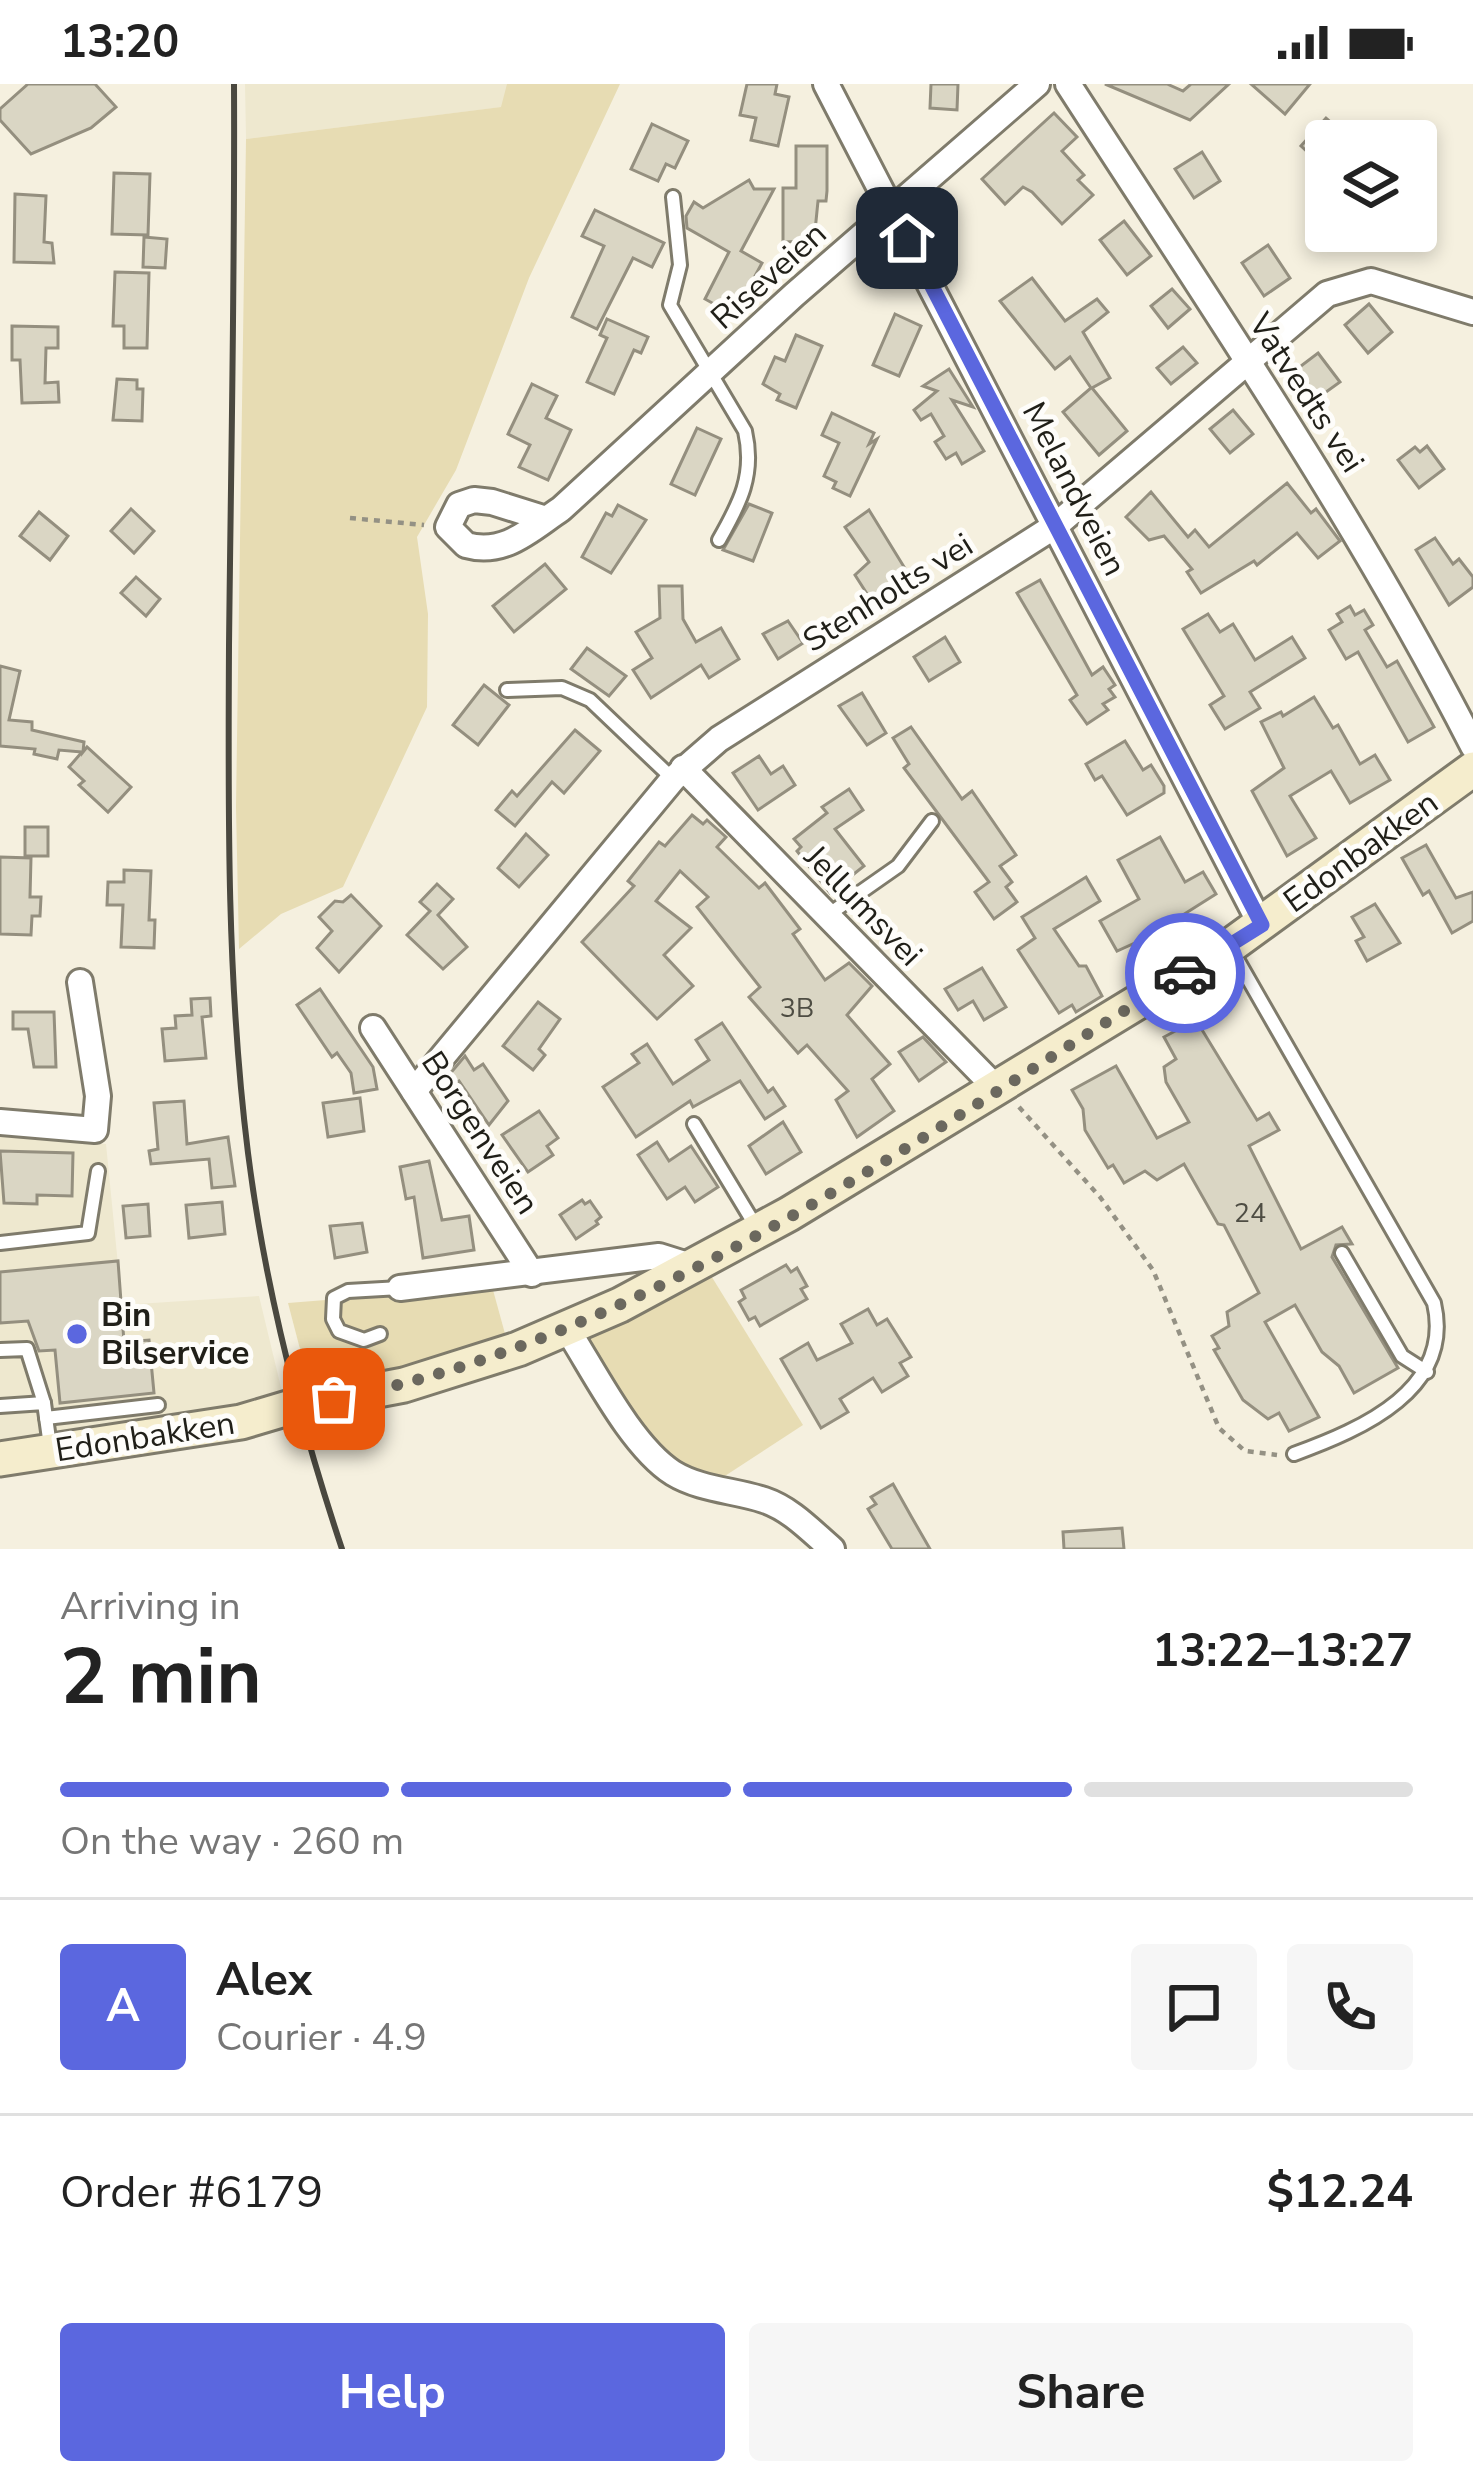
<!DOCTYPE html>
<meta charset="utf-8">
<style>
:root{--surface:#fff;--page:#f6f6f6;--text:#222;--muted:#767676;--line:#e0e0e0;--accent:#5b67df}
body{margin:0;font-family:"Nunito Sans",sans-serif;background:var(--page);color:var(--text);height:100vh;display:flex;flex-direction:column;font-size:45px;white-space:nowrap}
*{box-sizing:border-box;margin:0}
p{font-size:39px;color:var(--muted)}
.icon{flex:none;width:66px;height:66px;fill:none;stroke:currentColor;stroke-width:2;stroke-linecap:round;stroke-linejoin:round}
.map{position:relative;height:1465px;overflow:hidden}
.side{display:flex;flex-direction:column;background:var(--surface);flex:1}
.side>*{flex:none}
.fabs{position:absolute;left:1305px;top:36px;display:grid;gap:24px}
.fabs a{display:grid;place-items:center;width:132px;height:132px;border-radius:12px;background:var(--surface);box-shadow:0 6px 18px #0003;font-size:60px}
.pin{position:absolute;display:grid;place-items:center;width:102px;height:102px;color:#fff;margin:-51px;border-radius:24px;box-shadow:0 6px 18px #0006}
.courier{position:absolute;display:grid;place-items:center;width:120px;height:120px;margin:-60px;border:9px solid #5b67df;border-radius:50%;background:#fff;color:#222;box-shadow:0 3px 15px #0007}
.headline em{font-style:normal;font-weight:700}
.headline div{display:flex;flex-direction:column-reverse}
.headline{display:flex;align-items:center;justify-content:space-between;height:204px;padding:0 60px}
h1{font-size:78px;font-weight:700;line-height:90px}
.bar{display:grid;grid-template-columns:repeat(4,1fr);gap:18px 12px;align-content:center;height:144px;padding:0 60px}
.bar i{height:15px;border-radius:9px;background:var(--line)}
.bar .active{background:var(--accent)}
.bar p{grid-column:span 4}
.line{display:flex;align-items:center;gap:30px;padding:0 60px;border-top:3px solid var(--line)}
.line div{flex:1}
.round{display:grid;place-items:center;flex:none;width:126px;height:126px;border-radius:12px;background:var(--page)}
.action{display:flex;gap:24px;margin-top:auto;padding:24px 60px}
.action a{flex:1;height:138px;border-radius:12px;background:var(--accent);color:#fff;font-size:48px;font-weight:700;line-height:138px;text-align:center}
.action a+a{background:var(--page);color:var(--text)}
.status{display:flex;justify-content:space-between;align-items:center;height:84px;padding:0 60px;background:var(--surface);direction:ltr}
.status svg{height:33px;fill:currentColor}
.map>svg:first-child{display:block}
.built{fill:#eee8cf}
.green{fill:#e7dcb3}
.building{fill:#dad6c4;stroke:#948f7f;stroke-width:3}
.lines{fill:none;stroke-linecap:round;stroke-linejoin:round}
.lane-casing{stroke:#7f7b6b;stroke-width:18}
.street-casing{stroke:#7f7b6b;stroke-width:30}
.secondary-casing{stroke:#7f7b6b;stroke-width:39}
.path{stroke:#949184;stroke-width:4.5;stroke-dasharray:6 6;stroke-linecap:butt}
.lane{stroke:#fff;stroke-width:12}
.street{stroke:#fff;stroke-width:24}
.secondary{stroke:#f5edcd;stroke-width:33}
.rail{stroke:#4a483f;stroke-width:6}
.done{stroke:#6b685e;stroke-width:12;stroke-dasharray:0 21.6}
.route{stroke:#5b67df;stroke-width:15}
.poi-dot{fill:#5b67df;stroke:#fefdfa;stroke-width:4.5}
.labels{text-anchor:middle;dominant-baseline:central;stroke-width:10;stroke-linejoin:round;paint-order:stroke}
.number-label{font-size:27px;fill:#4e4d43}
.street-label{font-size:33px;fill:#201f18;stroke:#fefdfa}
.poi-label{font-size:33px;font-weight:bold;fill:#201f18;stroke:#fefdfa;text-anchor:start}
</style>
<div class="status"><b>13:20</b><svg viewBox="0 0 49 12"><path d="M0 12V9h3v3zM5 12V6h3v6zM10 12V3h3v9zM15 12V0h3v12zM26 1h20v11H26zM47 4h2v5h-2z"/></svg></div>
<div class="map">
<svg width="1473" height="1465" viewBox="0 0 1473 1465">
<rect width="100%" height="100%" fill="#f5f0df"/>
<!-- built -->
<g class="built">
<polygon points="245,0 507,0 508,5 502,23 246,55"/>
<polygon points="0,1052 106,1060 122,1221 259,1212 284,1316 0,1363"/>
</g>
<!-- green -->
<g class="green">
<polygon points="507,0 620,0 529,194 456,386 417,453 428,530 427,623 343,803 281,830 239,865 236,723 246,55 501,23"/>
<polygon points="710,1190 803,1341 708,1403 671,1388 574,1257"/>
<polygon points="476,1204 493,1206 507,1257 312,1311 288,1219"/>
</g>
<!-- building -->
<g class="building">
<polygon points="28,0 95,0 116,23 91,44 31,70 0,36 0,25"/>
<polygon points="747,0 777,0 775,10 789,13 778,62 751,56 756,34 740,31"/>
<polygon points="931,0 958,0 957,26 930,24"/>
<polygon points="1105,0 1167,0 1183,7 1191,0 1229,0 1190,36"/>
<polygon points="1251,0 1310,0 1285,30"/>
<polygon points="1054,29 1077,53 1062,67 1084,91 1078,96 1093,111 1062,140 1032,108 1023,103 1005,120 982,95"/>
<polygon points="1326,34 1352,57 1326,57 1326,85 1301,62"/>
<polygon points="652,40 688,57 675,84 666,80 658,97 631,85"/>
<polygon points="796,62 827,62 827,107 826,117 818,117 814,157 783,158 783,104 796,104"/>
<polygon points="1202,68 1220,97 1194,114 1175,85"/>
<polygon points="114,89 150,90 148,151 112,150"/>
<polygon points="749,96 754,105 774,105 741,167 762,179 734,231 705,215 729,168 687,144 686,132 694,118 703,124"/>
<polygon points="15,110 46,112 44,158 52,159 54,179 14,178"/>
<polygon points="595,126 664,159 652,183 633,174 597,245 572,233 604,162 582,152"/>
<polygon points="1124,137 1151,172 1127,191 1100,156"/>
<polygon points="144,153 167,155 165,184 143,183"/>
<polygon points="1268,161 1290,194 1264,212 1242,179"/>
<polygon points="115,188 149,189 147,264 124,264 124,242 113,242"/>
<polygon points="1032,194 1065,237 1097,215 1108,228 1083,248 1110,294 1092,304 1127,347 1099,371 1063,328 1091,304 1070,273 1055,285 1000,217"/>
<polygon points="1172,205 1190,225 1168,244 1151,222"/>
<polygon points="1369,220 1392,248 1368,269 1345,241"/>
<polygon points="895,230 921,242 899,292 873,281"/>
<polygon points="607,235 648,253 641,269 634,266 614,310 587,298 607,254 600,251"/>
<polygon points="12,242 58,243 58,264 46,264 45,299 58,298 59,318 22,319 20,276 12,276"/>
<polygon points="796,251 822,262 796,324 777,316 780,310 763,300 775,273 785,277"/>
<polygon points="1183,263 1197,279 1171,300 1157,284"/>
<polygon points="1318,269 1340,298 1315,316 1293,288"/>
<polygon points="949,285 973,323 952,316 984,367 962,380 956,369 946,375 935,358 944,352 931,330 921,336 914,326 937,307 923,302"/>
<polygon points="117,295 137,296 137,305 143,305 142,337 113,336"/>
<polygon points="532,300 557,312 546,334 571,346 548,396 519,383 530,361 508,350"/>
<polygon points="1233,326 1253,350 1230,369 1210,345"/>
<polygon points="832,329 874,349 869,360 877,355 850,412 833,404 836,398 824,392 839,359 822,351"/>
<polygon points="697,344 721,355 695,411 671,400"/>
<polygon points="1427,362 1444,385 1419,404 1398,376 1415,363 1420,368"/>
<polygon points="1287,399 1311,429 1316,425 1340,457 1318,474 1297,449 1257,481 1254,477 1201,509 1187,488 1192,485 1164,452 1149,456 1126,433 1151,408 1188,453 1195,446 1209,463"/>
<polygon points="749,420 772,429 753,477 723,466"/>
<polygon points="618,421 646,436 611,489 582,473 606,429 612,432"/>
<polygon points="131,425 154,447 134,469 111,447"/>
<polygon points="869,426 909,491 871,516 855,491 869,478 845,443"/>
<polygon points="39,428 68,452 50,476 20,452"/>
<polygon points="1435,454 1453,480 1459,475 1473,493 1473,503 1449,521 1416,466"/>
<polygon points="545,480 566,505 514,548 493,522"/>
<polygon points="136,493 160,515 146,532 121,509"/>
<polygon points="1040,496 1092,591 1103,583 1115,601 1109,605 1115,613 1103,620 1108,626 1087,640 1070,616 1077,611 1017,509"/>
<polygon points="659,502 682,502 683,535 696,558 721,544 739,575 709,594 701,581 651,614 633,586 652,574 636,548 660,534"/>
<polygon points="1350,522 1355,531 1364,526 1373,541 1365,546 1387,583 1397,577 1434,643 1408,658 1358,568 1346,575 1329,546 1342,538 1337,530"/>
<polygon points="1208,530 1220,548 1233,540 1255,576 1292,553 1305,574 1250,608 1260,624 1225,645 1210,621 1224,612 1183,545"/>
<polygon points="788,537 803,559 778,575 763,550"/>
<polygon points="945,553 960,578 929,597 914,573"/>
<polygon points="587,564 626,592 609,612 571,585"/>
<polygon points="0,582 20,587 9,636 32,638 32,646 84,658 83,668 87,663 131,703 108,728 79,701 84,697 69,683 82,668 59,666 57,675 34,670 35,665 0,662"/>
<polygon points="484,601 509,621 478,661 453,641"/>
<polygon points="862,609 886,649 867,661 839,622"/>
<polygon points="1314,613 1333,644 1338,641 1360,680 1375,671 1390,696 1350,719 1331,687 1290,712 1316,754 1287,772 1252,707 1284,684 1261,638 1281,628 1283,632"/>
<polygon points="911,643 962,715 972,707 1016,771 1000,782 1012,798 1006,803 1017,818 994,835 975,808 989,798 904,684 909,680 893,654"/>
<polygon points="575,646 600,667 564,709 552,698 515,742 496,726 512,707 517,712"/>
<polygon points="1125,657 1143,686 1151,681 1164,702 1164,709 1127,731 1102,692 1095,696 1086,680"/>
<polygon points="759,672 771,690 783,682 795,701 758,726 733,689"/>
<polygon points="849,705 863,726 835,745 864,782 830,809 797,767 801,763 794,755 827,729 822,723"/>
<polygon points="692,731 703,740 707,736 726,753 717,763 759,804 765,799 800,845 793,850 825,896 849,879 872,902 847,931 890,980 872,995 894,1027 857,1053 836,1016 848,1007 807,961 798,969 749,913 760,903 697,823 708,813 680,787 656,817 691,844 664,871 693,902 657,935 582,858 634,802 628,797 659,758 665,762"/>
<rect x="25" y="743" width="23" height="29"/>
<polygon points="526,750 548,771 519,803 498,784"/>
<polygon points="1160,753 1185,798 1203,788 1216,810 1148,853 1117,867 1100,837 1139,815 1118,776"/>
<polygon points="1426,761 1456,814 1473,808 1473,837 1452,849 1429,807 1423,811 1402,774"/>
<polygon points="0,773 31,774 30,813 41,813 40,832 32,832 31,851 0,850"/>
<polygon points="124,786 151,787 149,836 155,836 154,864 121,863 123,821 107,821 108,798 124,798"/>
<polygon points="1086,793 1100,817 1054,845 1079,882 1086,882 1102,912 1076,928 1072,921 1059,929 1018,866 1035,854 1022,833"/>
<polygon points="437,800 453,815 438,831 467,863 443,885 407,851 430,827 420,818"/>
<polygon points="351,811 381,842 339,888 317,864 332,847 319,833 335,817 343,818"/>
<polygon points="1375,820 1400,859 1367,877 1356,857 1364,853 1352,833"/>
<polygon points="982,884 1006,923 984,936 973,917 958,926 945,905"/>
<polygon points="320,905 373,983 377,1005 354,1009 351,989 337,969 332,973 297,921"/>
<polygon points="210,914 211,932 202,933 206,974 165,977 162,945 176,944 175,932 192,931 191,915"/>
<polygon points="538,918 560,935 539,965 545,971 533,986 503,962"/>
<polygon points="13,928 54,928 56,983 34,983 28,945 13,945"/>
<polygon points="1196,936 1257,1036 1269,1029 1279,1046 1249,1062 1301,1165 1342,1143 1352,1160 1336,1161 1332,1173 1398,1284 1354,1309 1339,1282 1322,1268 1295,1221 1265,1238 1319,1333 1289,1347 1279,1329 1268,1335 1243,1316 1214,1266 1219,1264 1212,1252 1229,1242 1227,1228 1259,1209 1224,1141 1218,1140 1184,1080 1157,1096 1145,1087 1124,1099 1113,1081 1108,1084 1085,1046 1083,1025 1072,1006 1116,982 1157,1054 1189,1038 1166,998 1164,983 1176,975 1164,953"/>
<polygon points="722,939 768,1008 773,1004 785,1022 765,1035 740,997 693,1023 690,1017 636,1053 603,1003 639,979 632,970 647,960 673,1000 709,976 696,956"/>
<polygon points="923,953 946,978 919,997 899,968"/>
<polygon points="465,972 474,986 483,980 508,1017 489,1041 459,997 454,1000 448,992"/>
<polygon points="360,1014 364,1047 328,1053 323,1019"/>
<polygon points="184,1017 187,1060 228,1053 235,1102 212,1104 209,1075 151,1080 149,1067 158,1065 154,1019"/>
<polygon points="539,1027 558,1054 547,1062 553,1071 528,1088 502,1051"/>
<polygon points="783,1038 801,1068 766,1090 749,1062"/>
<polygon points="657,1058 669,1077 691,1062 718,1103 695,1118 685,1103 667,1115 638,1071"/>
<polygon points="0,1067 73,1069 72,1112 37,1111 37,1120 4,1119"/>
<polygon points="429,1077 442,1136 469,1132 474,1166 423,1174 414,1113 406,1115 400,1083"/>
<polygon points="582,1116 585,1120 590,1117 601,1133 596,1137 598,1140 576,1155 560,1131"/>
<polygon points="222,1118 225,1150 189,1154 186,1121"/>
<polygon points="148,1120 150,1152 126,1154 123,1122"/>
<polygon points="362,1139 367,1168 335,1174 330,1142"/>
<polygon points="118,1177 124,1258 149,1256 154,1309 60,1319 55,1266 39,1267 28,1237 0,1239 0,1188"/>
<polygon points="786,1181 791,1188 797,1184 807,1202 801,1205 807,1215 760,1242 755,1233 749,1236 739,1218 745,1214 741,1206"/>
<polygon points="868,1225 877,1241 887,1235 911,1273 900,1279 908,1292 882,1308 873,1294 840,1315 848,1328 821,1344 781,1275 808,1259 817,1276 852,1259 841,1240"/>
<polygon points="893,1400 911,1432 930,1465 892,1465 868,1425 876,1420 871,1413"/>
<polygon points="1122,1444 1124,1465 1064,1465 1063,1448"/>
</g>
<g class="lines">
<defs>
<g id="lane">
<path d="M673,113l7,68 -10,40 75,126c10,44 -5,72 -26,109"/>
<polyline points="507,606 562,604 590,616 673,695"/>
<polyline points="828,831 898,782 932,737"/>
<path d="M1230,863l204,356c20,86 -71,126 -140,151"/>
<polyline points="694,1040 758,1146"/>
<polyline points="0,1159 88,1149 98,1087"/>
<polyline points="1342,1169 1402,1272 1427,1288"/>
<polyline points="380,1250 364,1256 339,1247 333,1235 334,1214 348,1207 400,1204"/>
<polyline points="0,1266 27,1265 44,1319"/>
<polyline points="0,1322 44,1319 50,1362"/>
<polyline points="46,1334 158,1321"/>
</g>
<g id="street">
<polyline points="826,0 1261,841"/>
<path d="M1068,0c140,217 287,431 405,662"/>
<path d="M546,435l-54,-17 -18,-2 -15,5 -11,22 18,18c39,11 65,-16 95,-36l233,-214 243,-211"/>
<polyline points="683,684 997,1005"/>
<polyline points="373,944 532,1190"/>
<polyline points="414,1007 673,695 719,655 1055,442 1327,210 1371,197 1473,228"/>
<polyline points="0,1038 95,1046 98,1012 80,898"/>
<polyline points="400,1204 659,1172 694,1183"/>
<path d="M567,1245c27,42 64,117 106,144 28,17 61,17 91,27 27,9 47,31 68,49"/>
</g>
<polyline id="secondary" points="0,1375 241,1338 298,1321 404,1301 518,1265 620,1221 789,1130 1230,862 1473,685"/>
</defs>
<!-- lane casing -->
<use href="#lane" class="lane-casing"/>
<!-- street casing -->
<use href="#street" class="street-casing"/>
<!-- secondary casing -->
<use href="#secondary" class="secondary-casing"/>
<!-- path -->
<g class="path">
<polyline points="350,434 424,441"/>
<polyline points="1019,1023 1100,1113 1153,1186 1219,1344 1245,1367 1277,1371"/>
</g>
<!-- lane -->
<use href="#lane" class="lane"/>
<!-- street -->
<use href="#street" class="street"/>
<!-- secondary -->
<use href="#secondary" class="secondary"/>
<!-- rail -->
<path class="rail" d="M234,0c1,187 -3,375 -5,562 -1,170 -2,338 19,507 17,135 51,267 94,396"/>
</g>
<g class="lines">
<!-- done -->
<path class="done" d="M334,1315c305,-57 589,-265 851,-426"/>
<!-- route -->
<polyline class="route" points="907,154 1262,841 1185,889"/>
</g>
<!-- markers -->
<circle class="poi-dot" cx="77" cy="1250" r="12"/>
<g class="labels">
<!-- number labels -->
<g class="number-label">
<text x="797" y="924">3B</text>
<text x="1250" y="1129">24</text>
</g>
<!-- street labels -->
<g class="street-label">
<text transform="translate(769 192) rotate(-42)">Riseveien</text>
<text transform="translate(1306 309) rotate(57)">Vatvedts vei</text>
<text transform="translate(1074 405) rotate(63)">Melandveien</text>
<text transform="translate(888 509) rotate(-32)">Stenholts vei</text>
<text transform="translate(1361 768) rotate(-36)">Edonbakken</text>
<text transform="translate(863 822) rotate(46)">Jellumsvei</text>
<text transform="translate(480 1049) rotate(57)">Borgenveien</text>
<text transform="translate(145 1353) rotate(-9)">Edonbakken</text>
</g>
<!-- poi labels -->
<g class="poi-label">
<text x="101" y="1231">Bin<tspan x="101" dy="38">Bilservice</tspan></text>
</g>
</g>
</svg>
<div class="fabs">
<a><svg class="icon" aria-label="layers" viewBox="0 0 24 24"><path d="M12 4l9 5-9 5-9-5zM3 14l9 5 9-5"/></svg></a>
</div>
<div class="pin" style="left:334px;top:1315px;background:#ea580c"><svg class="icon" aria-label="bag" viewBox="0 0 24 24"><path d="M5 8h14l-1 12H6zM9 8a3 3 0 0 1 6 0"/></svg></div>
<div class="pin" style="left:907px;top:154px;background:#1f2937"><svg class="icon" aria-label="home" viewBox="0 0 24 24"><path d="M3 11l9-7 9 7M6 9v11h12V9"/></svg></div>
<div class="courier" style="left:1185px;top:889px"><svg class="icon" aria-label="car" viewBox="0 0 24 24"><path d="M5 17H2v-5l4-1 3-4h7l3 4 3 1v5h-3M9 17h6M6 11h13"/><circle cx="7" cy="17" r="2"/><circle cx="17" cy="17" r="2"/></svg></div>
</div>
<section class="side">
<div class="headline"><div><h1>2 min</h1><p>Arriving in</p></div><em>13:22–13:27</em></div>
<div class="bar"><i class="active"></i><i class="active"></i><i class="active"></i><i></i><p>On the way · 260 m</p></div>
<div class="line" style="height:216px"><b class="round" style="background:var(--accent);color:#fff">A</b><div><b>Alex</b><p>Courier · 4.9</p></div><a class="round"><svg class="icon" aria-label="chat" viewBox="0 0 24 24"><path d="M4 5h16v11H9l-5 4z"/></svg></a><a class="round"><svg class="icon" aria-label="phone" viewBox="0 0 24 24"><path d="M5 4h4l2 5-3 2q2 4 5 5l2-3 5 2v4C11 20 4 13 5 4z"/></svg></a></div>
<div class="line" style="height:156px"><div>Order #6179</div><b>$12.24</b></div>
<div class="action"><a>Help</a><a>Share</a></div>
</section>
